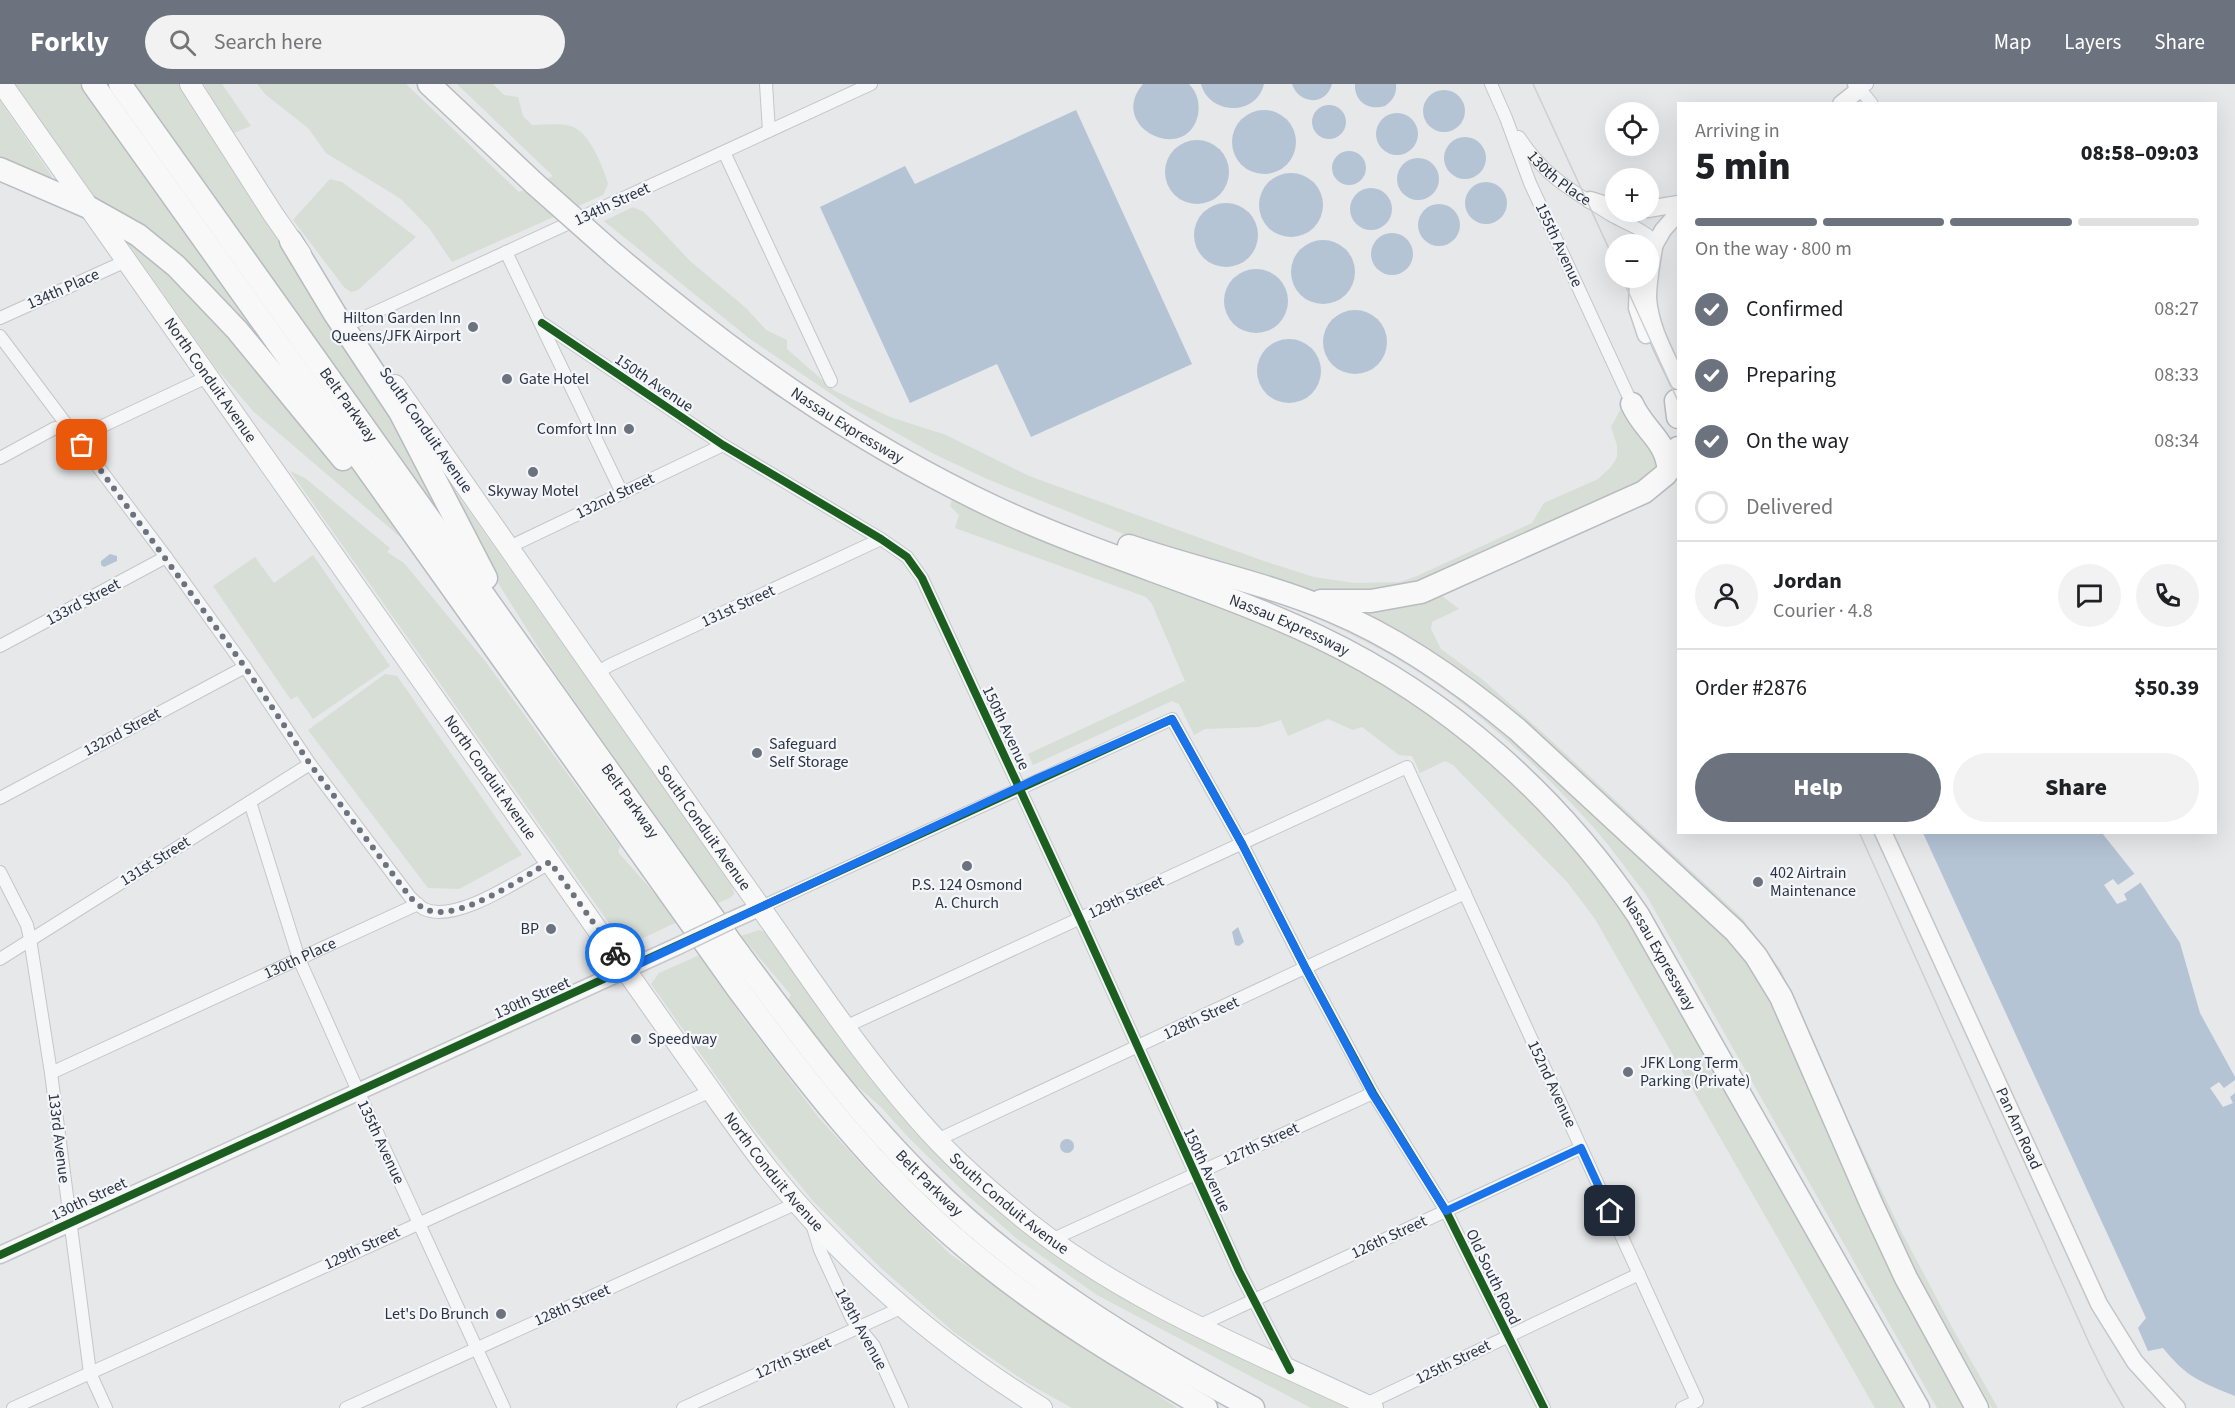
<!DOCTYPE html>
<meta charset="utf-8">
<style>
:root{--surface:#fff;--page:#f2f2f2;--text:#202124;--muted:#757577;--line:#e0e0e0;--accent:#6c737f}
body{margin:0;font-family:"Source Sans 3",sans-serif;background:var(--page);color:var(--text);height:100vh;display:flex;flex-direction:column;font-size:22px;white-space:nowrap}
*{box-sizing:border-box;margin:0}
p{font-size:20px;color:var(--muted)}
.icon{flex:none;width:33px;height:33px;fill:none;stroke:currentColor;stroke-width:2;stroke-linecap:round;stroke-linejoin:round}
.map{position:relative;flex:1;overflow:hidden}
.drawer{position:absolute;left:1677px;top:18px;width:540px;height:732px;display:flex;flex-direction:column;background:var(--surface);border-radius:0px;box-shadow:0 6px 24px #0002}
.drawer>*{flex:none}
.tools{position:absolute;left:1605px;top:18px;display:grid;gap:12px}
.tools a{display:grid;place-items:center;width:54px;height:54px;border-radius:50%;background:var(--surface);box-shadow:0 6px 24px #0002;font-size:30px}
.pin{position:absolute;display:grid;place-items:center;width:51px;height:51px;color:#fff;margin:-26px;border-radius:12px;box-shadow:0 3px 9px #0006}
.courier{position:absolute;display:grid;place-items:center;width:60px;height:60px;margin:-30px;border:4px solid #1a73e8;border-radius:50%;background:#fff;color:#222;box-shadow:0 2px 8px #0007}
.head em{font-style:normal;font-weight:800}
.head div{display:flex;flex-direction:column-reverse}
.head{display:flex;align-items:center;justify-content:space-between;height:102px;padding:0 18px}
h1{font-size:39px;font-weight:800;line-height:45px}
.bar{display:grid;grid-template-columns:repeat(4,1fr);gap:9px 6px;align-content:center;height:72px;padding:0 18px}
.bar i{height:8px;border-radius:4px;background:var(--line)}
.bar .current{background:var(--accent)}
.bar p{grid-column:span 4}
.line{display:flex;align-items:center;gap:15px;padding:0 18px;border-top:2px solid var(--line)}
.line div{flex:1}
.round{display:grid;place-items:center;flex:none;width:63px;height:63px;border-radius:32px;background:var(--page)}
ol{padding:0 18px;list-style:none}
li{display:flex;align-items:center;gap:18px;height:66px}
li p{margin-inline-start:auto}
li .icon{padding:6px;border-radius:50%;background:var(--accent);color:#fff;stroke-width:4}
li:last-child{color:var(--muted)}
li i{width:33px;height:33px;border:3px solid var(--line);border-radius:50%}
.button{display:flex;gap:12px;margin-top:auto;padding:12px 18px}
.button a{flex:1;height:69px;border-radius:36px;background:var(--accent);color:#fff;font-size:24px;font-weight:800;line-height:69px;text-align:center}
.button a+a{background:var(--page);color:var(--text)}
header{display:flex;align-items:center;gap:36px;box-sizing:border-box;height:84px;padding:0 30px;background:var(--accent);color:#fff}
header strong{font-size:28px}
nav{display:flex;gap:33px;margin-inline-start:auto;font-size:21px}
.search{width:420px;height:54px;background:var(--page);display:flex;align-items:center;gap:15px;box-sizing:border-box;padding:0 21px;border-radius:33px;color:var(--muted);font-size:22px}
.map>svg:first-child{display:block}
.green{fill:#d6ded6}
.water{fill:#b4c4d5}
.pier{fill:#e6e8ea}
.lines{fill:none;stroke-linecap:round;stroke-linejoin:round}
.street-casing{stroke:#c4c6c8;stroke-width:14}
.secondary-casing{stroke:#c4c6c8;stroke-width:19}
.primary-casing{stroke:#c2c5c8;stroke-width:22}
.highway-casing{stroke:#b8bbbf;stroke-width:25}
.street{stroke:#f5f6f7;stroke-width:12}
.secondary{stroke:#f8f8f8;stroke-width:16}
.primary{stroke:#f8f8f8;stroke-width:20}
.highway{stroke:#f8f8f8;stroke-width:22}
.tram{stroke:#cecfd2;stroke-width:1.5}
.secondary-bridge-casing{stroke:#c4c6c8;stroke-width:19;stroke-linecap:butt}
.highway-bridge-casing{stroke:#b8bbbf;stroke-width:25;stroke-linecap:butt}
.secondary-bridge{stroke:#f8f8f8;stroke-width:16}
.highway-bridge{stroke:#f8f8f8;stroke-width:22}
.cycleway-casing{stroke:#f4f6f9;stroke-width:11}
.cycleway{stroke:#1b5e20;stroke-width:8}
.done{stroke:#6c737f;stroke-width:6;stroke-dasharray:0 10.8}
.route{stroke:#1a73e8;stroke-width:8}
.poi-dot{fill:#6c737f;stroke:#f4f6f9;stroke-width:2}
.labels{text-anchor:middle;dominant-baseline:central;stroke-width:4.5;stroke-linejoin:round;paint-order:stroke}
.street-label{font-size:16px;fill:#2b3445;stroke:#f4f6f9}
.poi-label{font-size:16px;fill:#2b3445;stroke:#f4f6f9;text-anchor:start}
</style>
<header>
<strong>Forkly</strong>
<div class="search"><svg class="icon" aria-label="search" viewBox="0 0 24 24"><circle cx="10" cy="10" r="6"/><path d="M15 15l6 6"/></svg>Search here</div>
<nav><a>Map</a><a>Layers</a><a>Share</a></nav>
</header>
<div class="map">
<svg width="2235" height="1324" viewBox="0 0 2235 1324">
<rect width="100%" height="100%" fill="#e6e8ea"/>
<!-- green -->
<g class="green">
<polygon points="15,0 79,0 412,463 254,328 216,284"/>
<polygon points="131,0 181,0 393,330 438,424 433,422"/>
<polygon points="204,0 222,0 251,42 234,49 223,35"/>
<path d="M257,0h149l113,108 34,-16 -96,-92h36l11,11 14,2 5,19 9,9c12,0 27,-2 38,1 19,4 33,41 38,58l-5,11 -151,67 -23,-34 -28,-29 -75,-46 -18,-25 -42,-33z"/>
<polygon points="0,17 51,91 52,97 0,76"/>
<polygon points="330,95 342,98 416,153 358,206 351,208 344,203 293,136"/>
<polygon points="633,123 644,128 690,177 746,224 766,246 787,256 787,265 835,307 890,333 946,351 1029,392 1261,476 1314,493 1354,499 1400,498 1417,492 1532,439 1544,419 1598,395 1611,383 1617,373 1617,361 1611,343 1625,317 1660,374 1656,386 1645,398 1448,489 1392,506 1321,509 1293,504 1151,461 987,395 934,370 852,324 750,255 604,137"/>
<polygon points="438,383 732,801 734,810 730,814 718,819 550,582 485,478"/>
<polygon points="290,387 305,394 390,464 387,468 404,479 485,577 620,762 618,768 679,837 633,859 626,860 621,856"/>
<polygon points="952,416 1309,559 1395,603 1504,688 1575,762 1621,824 1741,1032 1905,1324 1875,1324 1595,835 1568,799 1453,681 1445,677 1420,689 1412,672 1399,671 1362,643 1353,646 1328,635 1288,652 1281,636 1259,643 1205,645 1194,651 1179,620 1172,617 1033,681 1028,670 1185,597 1152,520 1146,513 955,444 959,431 950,422"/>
<polygon points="313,471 390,582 313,635 297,612 291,616 213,502 255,473 274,499"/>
<path d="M1247,506l73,19 155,91 283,263 213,445h-34l-292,-515c-20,-25 -38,-52 -60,-75 -48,-53 -101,-102 -161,-142 -55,-37 -116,-62 -177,-86z"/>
<polygon points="1441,511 1459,525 1432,538 1431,545 1441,565 1483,596 1542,648 1742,834 1781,886 1828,994 1900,1145 1954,1247 1998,1324 1992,1324 1910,1176 1874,1104 1787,909 1528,644 1338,521"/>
<polygon points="385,590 397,592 522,771 459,805 428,804 308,646"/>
<polygon points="759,846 765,848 870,993 916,1046 1020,1143 1101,1201 1164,1236 1355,1324 1311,1324 1097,1211 1016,1154 967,1111 908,1053 881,1023 849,995 788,916 791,911 741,852"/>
<polygon points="702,870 740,930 819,1034 883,1104 951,1171 1177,1324 1072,1324 1029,1300 955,1249 882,1185 813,1117 751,1041 651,900 659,889"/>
</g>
<!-- water -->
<g class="water">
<path d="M1143,0h46c8,8 11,19 9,31 -12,51 -92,12 -55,-31z"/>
<path d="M1201,0h63c-8,33 -55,31 -63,0z"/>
<path d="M1292,0h40c-6,22 -33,21 -40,0z"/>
<path d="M1355,0h41c1,10 -3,16 -11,22 -16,5 -31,-4 -30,-22z"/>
<circle cx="1444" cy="27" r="21"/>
<circle cx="1329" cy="38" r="17"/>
<circle cx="1264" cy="58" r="32"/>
<polygon points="1076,26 1192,280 1031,353 997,280 910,319 820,123 905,82 915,100"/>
<circle cx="1397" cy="50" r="21"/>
<circle cx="1465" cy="74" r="21"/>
<circle cx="1197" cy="88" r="32"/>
<circle cx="1349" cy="84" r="17"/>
<circle cx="1418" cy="95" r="21"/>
<circle cx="1291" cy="121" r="32"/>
<circle cx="1486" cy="119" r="21"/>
<circle cx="1371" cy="125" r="21"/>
<circle cx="1226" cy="151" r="32"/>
<circle cx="1439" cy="141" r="21"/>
<circle cx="1392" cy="170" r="21"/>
<circle cx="1323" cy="188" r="32"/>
<circle cx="1256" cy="217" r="32"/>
<circle cx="1355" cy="258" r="32"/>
<circle cx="1289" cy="287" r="32"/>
<polygon points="110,470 117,472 117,477 104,483 101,481 101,477"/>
<path d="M1923,749h179l35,44 43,66 20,70 35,64v319c-34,-14 -48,-18 -72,-48l-15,3 -10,-23 8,-10z"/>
<polygon points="1238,843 1244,858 1239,862 1235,861 1232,848"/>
<circle cx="1067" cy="1062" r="7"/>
</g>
<!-- pier -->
<g class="pier">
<polygon points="2137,788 2143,797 2124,810 2127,816 2117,820 2104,801 2113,795 2118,801"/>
<polygon points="2235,996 2235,1009 2230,1013 2233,1019 2223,1023 2210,1004 2219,998 2224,1004"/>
</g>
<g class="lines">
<defs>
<g id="street">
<polyline points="766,0 769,47"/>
<polyline points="1491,0 1506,34 1530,99 1632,320"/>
<polyline points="1867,0 1860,5 1872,20"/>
<path id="s1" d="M1519,53c26,40 52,53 92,78 15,9 33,14 44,27"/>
<polyline points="724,68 831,297"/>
<polyline points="506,168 622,409"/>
<polyline points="0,234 126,177"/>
<polyline points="352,239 871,0"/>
<polyline points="542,239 723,361 881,455 907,473 922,494 1080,835 1239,1187 1290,1286"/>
<path d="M0,252l166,221 79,110 65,97 100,133c4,4 9,9 14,12 33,15 97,-31 126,-46"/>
<polyline points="0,374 55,344 88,348 94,346 207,293"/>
<polyline points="507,464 723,361"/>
<polyline points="0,562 166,473"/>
<polyline points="595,590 610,581 881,455"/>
<polyline points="0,714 245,583"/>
<polyline points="250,718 299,875 358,1007 504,1324"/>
<polyline points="0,788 27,841 30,855 51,989 90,1289 106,1324"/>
<polyline points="761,823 1172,635 1242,760 1306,885 1373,1009 1446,1127 1544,1324"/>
<polyline points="0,875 310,680"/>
<polyline points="845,943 1407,683 1697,1317 1682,1324"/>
<path id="s2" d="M51,989l367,-169"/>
<polyline points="937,1056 1465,809"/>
<polyline points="812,1140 820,1166 852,1235 874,1262 902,1324"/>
<polyline points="1051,1156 1373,1009"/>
<polyline points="1196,1243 1581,1064"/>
<polyline points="1366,1320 1639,1190"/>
<polyline points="13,1324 711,1007"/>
<polyline points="346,1324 797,1119"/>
<polyline points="683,1324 903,1223"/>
</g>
<g id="secondary">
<polyline points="1841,20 1860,5 1856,0"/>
<polyline points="1590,116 1616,124"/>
<polyline points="1648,125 1678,120"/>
<path d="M1655,158c-3,18 -7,38 -7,56 2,30 18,57 30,83"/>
<polyline points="1651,167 1663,146 1678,129"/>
<polyline points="1638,194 1637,224 1646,251"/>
<path id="s3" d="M1883,748l216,472 36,58 42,46"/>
<polyline points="730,837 761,823"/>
<polyline points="0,1171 678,862"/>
</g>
<g id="primary">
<path id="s4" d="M2,0l687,976c27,37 52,75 80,110 77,95 169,174 273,238"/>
<polyline points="190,0 273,130 301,170"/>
<path id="s5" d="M395,301c113,163 226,326 341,488 65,90 125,186 201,267 28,30 60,57 92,83 104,82 226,129 344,185"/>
</g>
<g id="highway">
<path d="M93,0l645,905c68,92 138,183 226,257 74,63 158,113 242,162"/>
<path id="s6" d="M120,0l611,859c61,82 122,166 195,238 94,94 210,165 327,227"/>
<polyline points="429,0 535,100"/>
<polyline points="0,85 88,123 138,151 176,182 237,246 343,375"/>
<polyline points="291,157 335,230 400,328 486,494"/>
<path id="s7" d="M614,170c119,101 240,187 382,254 105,49 218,79 323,129 130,62 239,159 319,278l280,493"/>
<polyline points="1676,317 1678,333"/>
<path d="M1632,320c12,27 33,34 37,66"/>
<path d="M1129,462c67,23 136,37 201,64 68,28 132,73 188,120l217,201 21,25 25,41 90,206 35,75 71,130"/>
<polyline points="1321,517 1371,517 1421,508 1644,408 1666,390 1678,364"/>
</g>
</defs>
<!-- street casing -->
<use href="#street" class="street-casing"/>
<!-- secondary casing -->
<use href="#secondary" class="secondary-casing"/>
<!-- primary casing -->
<use href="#primary" class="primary-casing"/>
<!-- highway casing -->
<use href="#highway" class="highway-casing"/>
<!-- street -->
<use href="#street" class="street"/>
<!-- secondary -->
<use href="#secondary" class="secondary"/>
<!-- primary -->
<use href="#primary" class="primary"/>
<!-- highway -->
<use href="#highway" class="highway"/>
<!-- tram -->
<g class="tram">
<polyline points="1533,0 1616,180"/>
<polyline points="1622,194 1678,317"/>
<polyline points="1859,748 2090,1261 2107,1295 2124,1324"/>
</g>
<defs>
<polyline id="secondary-bridge" points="678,862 730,837"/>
<polyline id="highway-bridge" points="535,100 614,170"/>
</defs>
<!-- secondary-bridge casing -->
<use href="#secondary-bridge" class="secondary-bridge-casing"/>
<!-- highway-bridge casing -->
<use href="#highway-bridge" class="highway-bridge-casing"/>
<!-- secondary-bridge -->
<use href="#secondary-bridge" class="secondary-bridge"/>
<!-- highway-bridge -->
<use href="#highway-bridge" class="highway-bridge"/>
<defs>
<g id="cycleway">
<polyline points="542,239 723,361 881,455 907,473 922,494 1080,835 1239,1187 1290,1286"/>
<polyline points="0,1171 1172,635 1242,760 1306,885 1373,1009 1446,1127 1544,1324"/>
</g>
</defs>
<!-- cycleway casing -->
<use href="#cycleway" class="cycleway-casing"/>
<!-- cycleway -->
<use href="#cycleway" class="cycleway"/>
</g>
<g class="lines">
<!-- done -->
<path class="done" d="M82,361l163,222 65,97 100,133c4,4 9,9 15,12 32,15 96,-31 125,-47l65,91"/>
<!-- route -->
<polyline class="route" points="615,869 626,886 1036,695 1172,635 1242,760 1306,885 1372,1009 1446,1127 1581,1064 1610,1127"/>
</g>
<!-- markers -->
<g class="poi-dot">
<circle cx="473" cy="243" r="6"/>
<circle cx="507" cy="295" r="6"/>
<circle cx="629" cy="345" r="6"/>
<circle cx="533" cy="388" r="6"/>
<circle cx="757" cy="669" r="6"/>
<circle cx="967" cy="782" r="6"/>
<circle cx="1758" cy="798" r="6"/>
<circle cx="551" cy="845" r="6"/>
<circle cx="636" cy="955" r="6"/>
<circle cx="1628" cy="988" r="6"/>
<circle cx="501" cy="1230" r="6"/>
</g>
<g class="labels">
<!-- street labels -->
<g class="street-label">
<text stroke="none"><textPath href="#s1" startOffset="58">130th Place</textPath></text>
<text transform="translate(612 120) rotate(-25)">134th Street</text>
<text transform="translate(1559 161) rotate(65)">155th Avenue</text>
<text transform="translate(63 205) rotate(-24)">134th Place</text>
<text stroke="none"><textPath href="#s4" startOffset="362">North Conduit Avenue</textPath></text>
<text transform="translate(654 299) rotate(34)">150th Avenue</text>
<text stroke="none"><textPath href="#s6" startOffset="394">Belt Parkway</textPath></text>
<text stroke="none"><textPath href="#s7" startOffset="290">Nassau Expressway</textPath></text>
<text transform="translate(426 346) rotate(55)">South Conduit Avenue</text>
<text transform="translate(615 412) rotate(-26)">132nd Street</text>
<text transform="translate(83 518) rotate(-28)">133rd Street</text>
<text transform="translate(738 522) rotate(-25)">131st Street</text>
<text stroke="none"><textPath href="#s7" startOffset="776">Nassau Expressway</textPath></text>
<text transform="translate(1006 644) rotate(65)">150th Avenue</text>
<text transform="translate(122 648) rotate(-28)">132nd Street</text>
<text stroke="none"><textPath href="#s4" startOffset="848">North Conduit Avenue</textPath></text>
<text stroke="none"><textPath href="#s6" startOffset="880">Belt Parkway</textPath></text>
<text stroke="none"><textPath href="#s5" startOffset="540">South Conduit Avenue</textPath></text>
<text transform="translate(155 777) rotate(-32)">131st Street</text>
<text transform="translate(1126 813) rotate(-25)">129th Street</text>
<text stroke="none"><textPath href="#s7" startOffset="1280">Nassau Expressway</textPath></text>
<text stroke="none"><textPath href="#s2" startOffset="274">130th Place</textPath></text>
<text transform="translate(532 914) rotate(-24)">130th Street</text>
<text transform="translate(1201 934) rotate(-25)">128th Street</text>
<text transform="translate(1552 1000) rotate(65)">152nd Avenue</text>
<text stroke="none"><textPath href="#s3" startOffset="326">Pan Am Road</textPath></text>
<text transform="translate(59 1054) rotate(83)">133rd Avenue</text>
<text transform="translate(381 1058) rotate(65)">135th Avenue</text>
<text transform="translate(1261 1060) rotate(-25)">127th Street</text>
<text stroke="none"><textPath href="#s4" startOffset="1334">North Conduit Avenue</textPath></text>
<text transform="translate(1207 1086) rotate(65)">150th Avenue</text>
<text stroke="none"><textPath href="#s6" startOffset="1366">Belt Parkway</textPath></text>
<text transform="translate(89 1115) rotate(-25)">130th Street</text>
<text stroke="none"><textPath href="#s5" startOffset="1026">South Conduit Avenue</textPath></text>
<text transform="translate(1389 1153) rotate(-25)">126th Street</text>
<text transform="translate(362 1164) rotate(-25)">129th Street</text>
<text transform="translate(1493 1193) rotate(64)">Old South Road</text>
<text transform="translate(572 1221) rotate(-24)">128th Street</text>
<text transform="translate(861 1245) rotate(61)">149th Avenue</text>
<text transform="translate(793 1274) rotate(-24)">127th Street</text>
<text transform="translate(1453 1278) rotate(-26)">125th Street</text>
</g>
<!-- poi labels -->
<g class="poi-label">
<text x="461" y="234" text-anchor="end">Hilton Garden Inn<tspan x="461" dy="18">Queens/JFK Airport</tspan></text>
<text x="519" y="295">Gate Hotel</text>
<text x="617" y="345" text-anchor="end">Comfort Inn</text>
<text x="533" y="407" text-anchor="middle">Skyway Motel</text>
<text x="769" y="660">Safeguard<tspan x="769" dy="18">Self Storage</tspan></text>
<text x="1770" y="789">402 Airtrain<tspan x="1770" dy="18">Maintenance</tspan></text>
<text x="967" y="801" text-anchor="middle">P.S. 124 Osmond<tspan x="967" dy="18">A. Church</tspan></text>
<text x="539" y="845" text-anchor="end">BP</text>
<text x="648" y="955">Speedway</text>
<text x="1640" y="979">JFK Long Term<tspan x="1640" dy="18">Parking (Private)</tspan></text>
<text x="489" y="1230" text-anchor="end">Let's Do Brunch</text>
</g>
</g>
</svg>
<div class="tools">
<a><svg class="icon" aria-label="locate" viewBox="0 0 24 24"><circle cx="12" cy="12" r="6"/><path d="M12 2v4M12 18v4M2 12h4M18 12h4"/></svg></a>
<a>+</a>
<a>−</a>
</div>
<div class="pin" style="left:82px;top:361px;background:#ea580c"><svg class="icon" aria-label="bag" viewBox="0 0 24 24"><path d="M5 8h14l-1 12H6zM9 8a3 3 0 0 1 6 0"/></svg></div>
<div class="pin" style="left:1610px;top:1127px;background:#1f2937"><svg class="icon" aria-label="home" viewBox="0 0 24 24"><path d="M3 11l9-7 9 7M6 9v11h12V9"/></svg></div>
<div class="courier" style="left:615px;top:869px"><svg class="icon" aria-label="bike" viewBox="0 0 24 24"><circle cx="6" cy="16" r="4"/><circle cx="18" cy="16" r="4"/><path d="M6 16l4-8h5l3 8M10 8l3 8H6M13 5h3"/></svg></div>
<section class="drawer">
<div class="head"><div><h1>5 min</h1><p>Arriving in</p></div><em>08:58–09:03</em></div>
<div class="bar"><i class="current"></i><i class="current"></i><i class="current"></i><i></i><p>On the way · 800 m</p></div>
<ol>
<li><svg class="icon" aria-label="check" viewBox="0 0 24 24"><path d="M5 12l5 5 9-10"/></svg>Confirmed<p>08:27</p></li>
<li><svg class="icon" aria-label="check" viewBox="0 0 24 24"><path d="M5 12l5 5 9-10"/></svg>Preparing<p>08:33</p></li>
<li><svg class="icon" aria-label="check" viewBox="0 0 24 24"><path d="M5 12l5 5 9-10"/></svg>On the way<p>08:34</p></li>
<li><i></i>Delivered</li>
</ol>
<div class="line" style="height:108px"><a class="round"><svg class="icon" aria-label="person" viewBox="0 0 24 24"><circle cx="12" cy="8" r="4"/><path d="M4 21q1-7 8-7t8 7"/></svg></a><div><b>Jordan</b><p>Courier · 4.8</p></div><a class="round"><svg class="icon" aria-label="chat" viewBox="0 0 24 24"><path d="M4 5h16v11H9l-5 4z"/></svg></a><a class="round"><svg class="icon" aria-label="phone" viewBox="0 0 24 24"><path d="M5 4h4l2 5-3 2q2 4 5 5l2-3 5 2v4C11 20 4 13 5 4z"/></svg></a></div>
<div class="line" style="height:78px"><div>Order #2876</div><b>$50.39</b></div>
<div class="button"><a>Help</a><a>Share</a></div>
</section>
</div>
